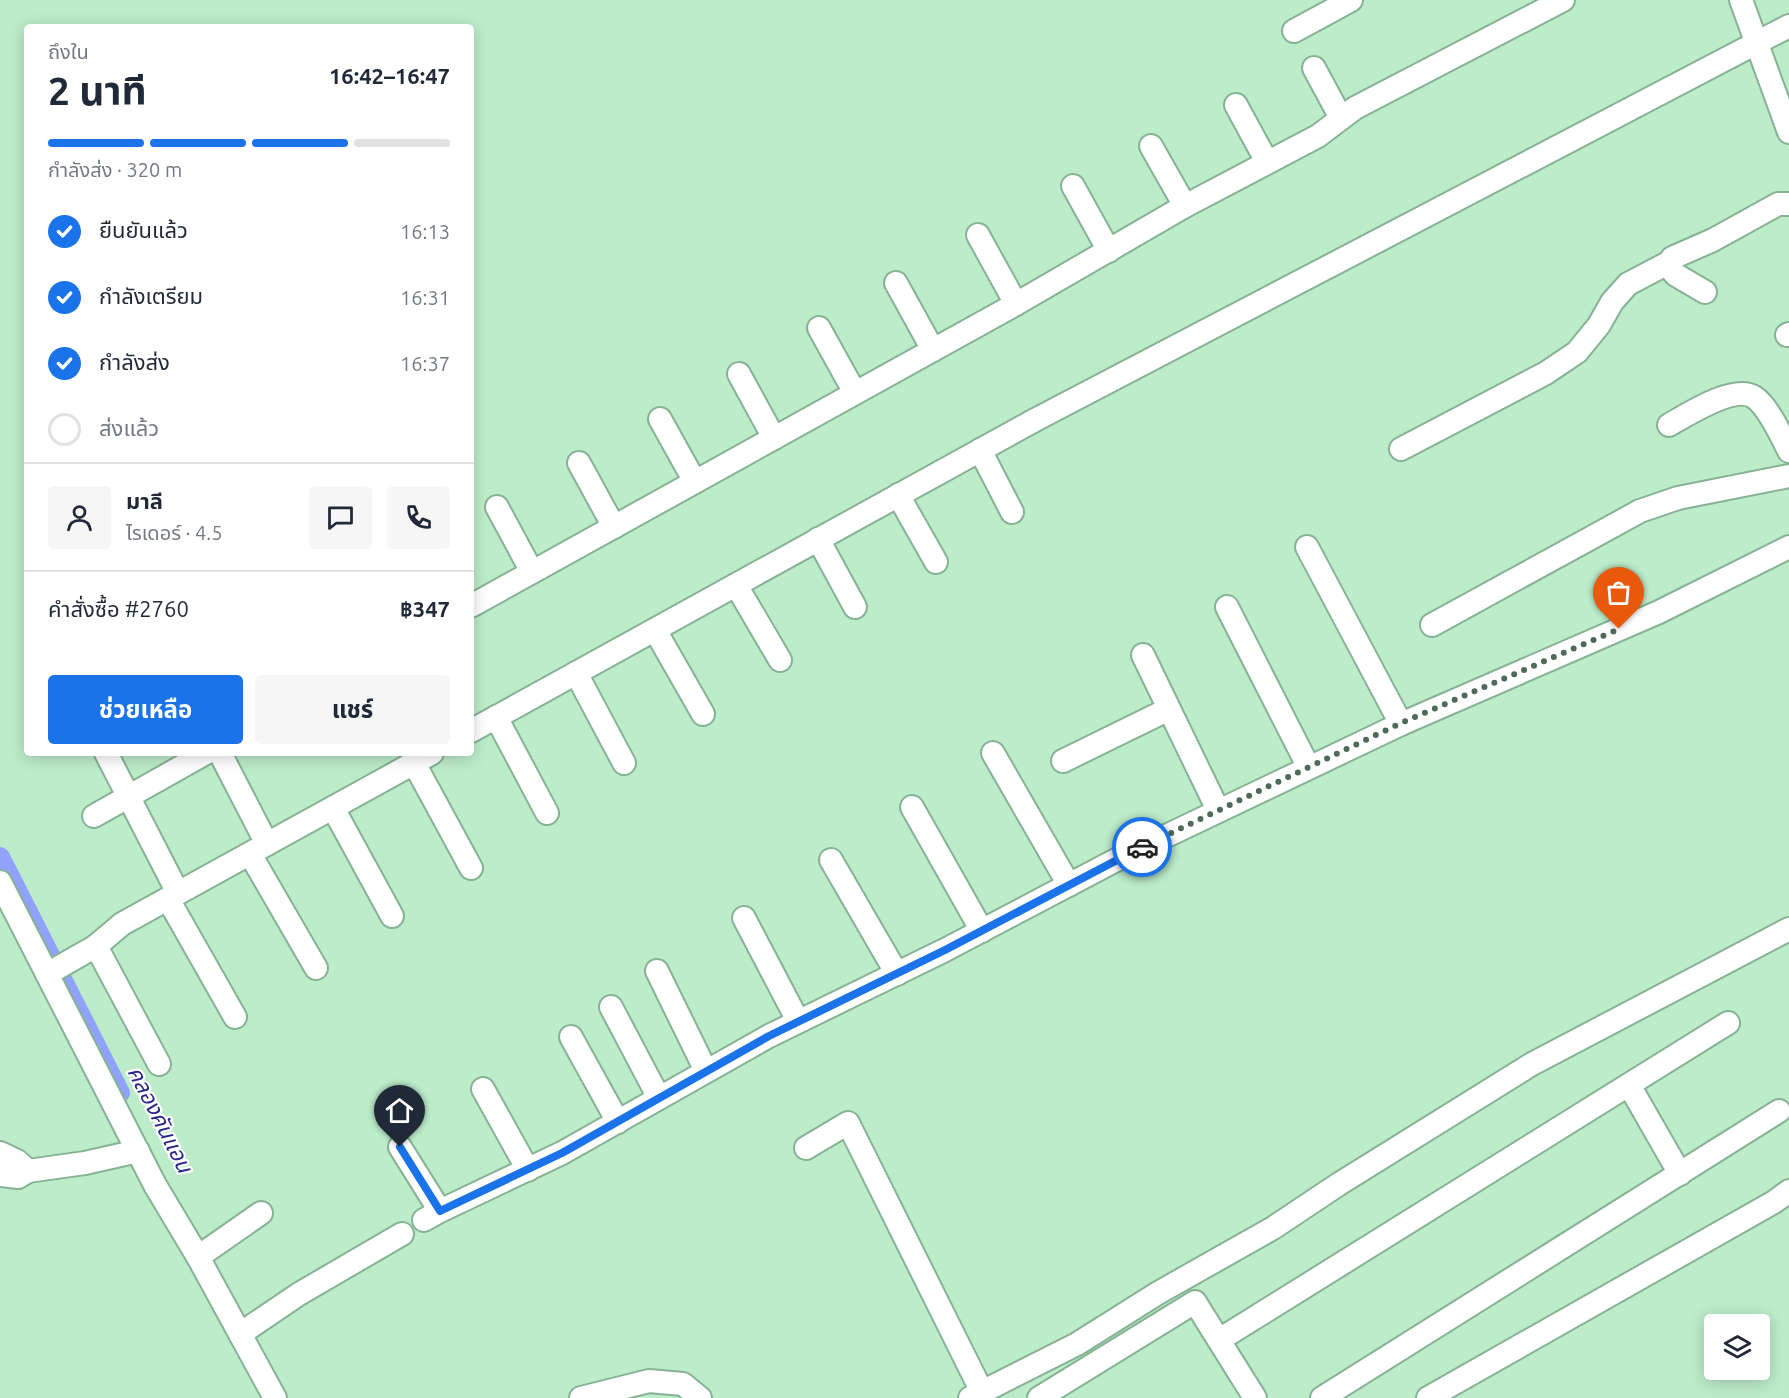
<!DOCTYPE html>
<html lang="th">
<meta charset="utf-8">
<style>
:root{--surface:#fff;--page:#f6f6f7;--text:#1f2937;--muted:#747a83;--line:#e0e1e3;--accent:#1a73e8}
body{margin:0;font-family:Ubuntu,"Noto Sans Thai",sans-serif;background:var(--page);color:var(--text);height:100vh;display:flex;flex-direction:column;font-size:22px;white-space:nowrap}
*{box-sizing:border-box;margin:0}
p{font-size:20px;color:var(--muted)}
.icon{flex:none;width:33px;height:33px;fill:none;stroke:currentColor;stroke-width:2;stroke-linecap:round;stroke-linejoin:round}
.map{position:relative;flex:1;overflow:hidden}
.sheet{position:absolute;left:24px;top:24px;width:450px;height:732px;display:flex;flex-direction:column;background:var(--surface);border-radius:6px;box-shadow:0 3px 15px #0003}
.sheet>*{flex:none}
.controls{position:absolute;left:1704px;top:1314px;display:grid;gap:12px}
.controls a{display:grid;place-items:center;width:66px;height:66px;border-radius:6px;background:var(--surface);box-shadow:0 3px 15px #0003;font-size:30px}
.pin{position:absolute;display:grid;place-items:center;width:51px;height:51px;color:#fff;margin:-62px -26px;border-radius:50% 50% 50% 0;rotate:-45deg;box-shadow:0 0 6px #0007}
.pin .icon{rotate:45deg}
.courier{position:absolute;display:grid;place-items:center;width:60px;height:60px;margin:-30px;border:4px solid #1a73e8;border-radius:50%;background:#fff;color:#222;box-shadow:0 2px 8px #0007}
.overview em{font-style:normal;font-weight:700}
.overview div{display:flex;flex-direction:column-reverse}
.overview{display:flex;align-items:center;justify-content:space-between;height:102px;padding:0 24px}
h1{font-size:39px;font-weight:700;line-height:45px}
.bar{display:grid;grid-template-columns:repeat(4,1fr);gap:9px 6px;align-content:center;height:72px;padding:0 24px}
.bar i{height:8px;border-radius:4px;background:var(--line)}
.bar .on{background:var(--accent)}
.bar p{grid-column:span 4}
.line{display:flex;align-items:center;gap:15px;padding:0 24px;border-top:2px solid var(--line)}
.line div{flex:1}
.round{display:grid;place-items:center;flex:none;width:63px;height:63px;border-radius:6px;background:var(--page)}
ol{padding:0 24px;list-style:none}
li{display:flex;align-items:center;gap:18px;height:66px}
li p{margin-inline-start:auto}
li .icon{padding:6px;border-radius:50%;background:var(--accent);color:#fff;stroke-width:4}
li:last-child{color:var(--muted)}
li i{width:33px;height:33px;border:3px solid var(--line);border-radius:50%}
.cta{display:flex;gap:12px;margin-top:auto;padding:12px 24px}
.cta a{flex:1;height:69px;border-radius:6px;background:var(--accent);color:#fff;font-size:24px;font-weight:700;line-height:69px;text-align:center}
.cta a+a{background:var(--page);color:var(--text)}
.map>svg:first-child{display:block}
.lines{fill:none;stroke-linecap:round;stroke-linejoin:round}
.canal{stroke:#90a2fc;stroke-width:20}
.minor-casing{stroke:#85b393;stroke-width:26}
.minor{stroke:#fff;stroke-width:22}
.done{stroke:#4e6b57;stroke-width:6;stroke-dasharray:0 10.8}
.route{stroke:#1a73e8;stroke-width:8}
.labels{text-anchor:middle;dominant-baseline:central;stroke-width:4.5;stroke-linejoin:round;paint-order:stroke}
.water-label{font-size:22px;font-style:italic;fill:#27268b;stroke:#fff}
</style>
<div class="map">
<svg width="1789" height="1398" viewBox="0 0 1789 1398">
<rect width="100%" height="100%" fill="#bcecca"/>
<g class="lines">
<!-- canal -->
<polyline class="canal" points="0,857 120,1093"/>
<defs>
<g id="minor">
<polyline points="1741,0 1789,132"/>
<polyline points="1294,31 1351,0"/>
<polyline points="1314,68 1341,118"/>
<polyline points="1236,105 1267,162"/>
<polyline points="1151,146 1185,206"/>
<polyline points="1073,186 1109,251"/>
<polyline points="978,235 1016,304"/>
<polyline points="896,283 933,350"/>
<polyline points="1705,292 1676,275 1668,266 1672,258 1713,240 1778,204 1789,204"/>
<polyline points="819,328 855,393"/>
<polyline points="1787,335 1789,334"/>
<polyline points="739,374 774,438"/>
<polyline points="660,419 695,482"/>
<path d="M1669,425c18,-10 65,-41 85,-28 14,9 28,40 35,54"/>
<polyline points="1401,449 1546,373 1577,352 1599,325 1612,302 1628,284 1668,263"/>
<polyline points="980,450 1012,512"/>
<polyline points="579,463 614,527"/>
<polyline points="898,495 936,562"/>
<polyline points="497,507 532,572"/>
<polyline points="818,539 855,607"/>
<polyline points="1307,547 1401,724"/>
<polyline points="736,585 780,660"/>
<polyline points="471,606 1016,304 1185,206 1318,136 1355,108 1563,0"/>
<polyline points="1227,607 1308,766"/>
<polyline points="1432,625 1640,511 1678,498 1789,476"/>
<polyline points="655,630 703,714"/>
<polyline points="1143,655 1218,810"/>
<polyline points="576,673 624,763"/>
<polyline points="496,717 547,813"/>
<polyline points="471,731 1035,420 1789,26"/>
<polyline points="106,753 178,893"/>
<polyline points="220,753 267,844"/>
<polyline points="993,753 1069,885"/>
<polyline points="1063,761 1169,709"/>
<polyline points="414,763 471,868"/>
<polyline points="912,807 982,931"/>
<polyline points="333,808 392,916"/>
<polyline points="94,816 206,753"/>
<polyline points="250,854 316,968"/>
<polyline points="831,860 897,974"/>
<polyline points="0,882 155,1185 198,1257 275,1398"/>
<polyline points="168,899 235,1017"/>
<polyline points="744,918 798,1021"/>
<polyline points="96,946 159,1064"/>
<polyline points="657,971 706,1071"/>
<polyline points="47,974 96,946 122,924 432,753"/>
<polyline points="611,1007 659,1098"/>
<polyline points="571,1037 618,1122"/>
<polyline points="1629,1085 1680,1174"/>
<polyline points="483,1089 528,1170"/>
<polyline points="400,1147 440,1211"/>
<polyline points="806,1148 848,1123 982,1392"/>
<polyline points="0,1153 17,1161 28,1171"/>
<polyline points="0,1175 18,1177 28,1171 85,1163 138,1151"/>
<polyline points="424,1220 440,1211 562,1153 769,1036 945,950 1118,859 1401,724 1659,612 1789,547"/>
<polyline points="198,1257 261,1213"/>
<polyline points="240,1334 299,1294 402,1234"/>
<polyline points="1219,1340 1728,1023"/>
<polyline points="581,1398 649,1381 683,1384 700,1398"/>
<polyline points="970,1398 1077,1344 1158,1293 1273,1228 1339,1184 1532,1064 1789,929"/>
<polyline points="1039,1398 1195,1302 1255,1398"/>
<polyline points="1322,1398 1779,1111"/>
<polyline points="1428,1398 1774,1202 1789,1191"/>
</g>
</defs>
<!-- minor casing -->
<use href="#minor" class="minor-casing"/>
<!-- minor -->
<use href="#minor" class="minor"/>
</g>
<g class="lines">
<!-- done -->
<polyline class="done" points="1142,847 1401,723 1619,629"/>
<!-- route -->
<polyline class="route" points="400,1147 440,1211 562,1153 769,1036 945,950 1142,847"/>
</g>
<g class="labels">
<!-- water labels -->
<g class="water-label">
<text transform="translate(161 1119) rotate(63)">คลองคันแอน</text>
</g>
</g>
</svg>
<div class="controls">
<a><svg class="icon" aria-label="layers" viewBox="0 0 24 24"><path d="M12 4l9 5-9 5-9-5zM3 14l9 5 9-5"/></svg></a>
</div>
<div class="pin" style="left:1619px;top:629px;background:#ea580c"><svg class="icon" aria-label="bag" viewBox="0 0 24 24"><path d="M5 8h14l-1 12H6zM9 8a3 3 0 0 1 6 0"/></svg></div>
<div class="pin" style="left:400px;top:1147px;background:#1f2937"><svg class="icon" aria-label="home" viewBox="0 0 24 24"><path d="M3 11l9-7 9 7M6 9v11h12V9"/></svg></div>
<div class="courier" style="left:1142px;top:847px"><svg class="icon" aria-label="car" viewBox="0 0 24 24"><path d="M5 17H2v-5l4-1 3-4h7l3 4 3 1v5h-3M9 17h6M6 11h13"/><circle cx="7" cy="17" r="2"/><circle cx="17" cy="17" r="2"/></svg></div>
<section class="sheet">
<div class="overview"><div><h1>2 นาที</h1><p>ถึงใน</p></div><em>16:42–16:47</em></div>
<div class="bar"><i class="on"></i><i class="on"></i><i class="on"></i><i></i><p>กำลังส่ง · 320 m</p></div>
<ol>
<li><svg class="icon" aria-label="check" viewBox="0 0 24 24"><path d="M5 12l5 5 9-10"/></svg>ยืนยันแล้ว<p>16:13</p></li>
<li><svg class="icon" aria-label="check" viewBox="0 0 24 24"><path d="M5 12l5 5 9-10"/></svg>กำลังเตรียม<p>16:31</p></li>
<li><svg class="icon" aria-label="check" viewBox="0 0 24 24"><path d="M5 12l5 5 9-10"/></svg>กำลังส่ง<p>16:37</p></li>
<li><i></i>ส่งแล้ว</li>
</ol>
<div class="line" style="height:108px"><a class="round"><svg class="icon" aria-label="person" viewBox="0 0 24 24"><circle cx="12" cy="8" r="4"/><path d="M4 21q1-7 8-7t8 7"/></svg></a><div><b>มาลี</b><p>ไรเดอร์ · 4.5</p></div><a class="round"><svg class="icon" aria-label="chat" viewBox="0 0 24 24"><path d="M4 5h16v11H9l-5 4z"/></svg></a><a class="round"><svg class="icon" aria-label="phone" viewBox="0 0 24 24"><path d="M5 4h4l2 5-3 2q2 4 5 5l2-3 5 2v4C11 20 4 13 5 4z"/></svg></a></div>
<div class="line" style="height:78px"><div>คำสั่งซื้อ #2760</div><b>฿347</b></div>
<div class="cta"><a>ช่วยเหลือ</a><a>แชร์</a></div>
</section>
</div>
